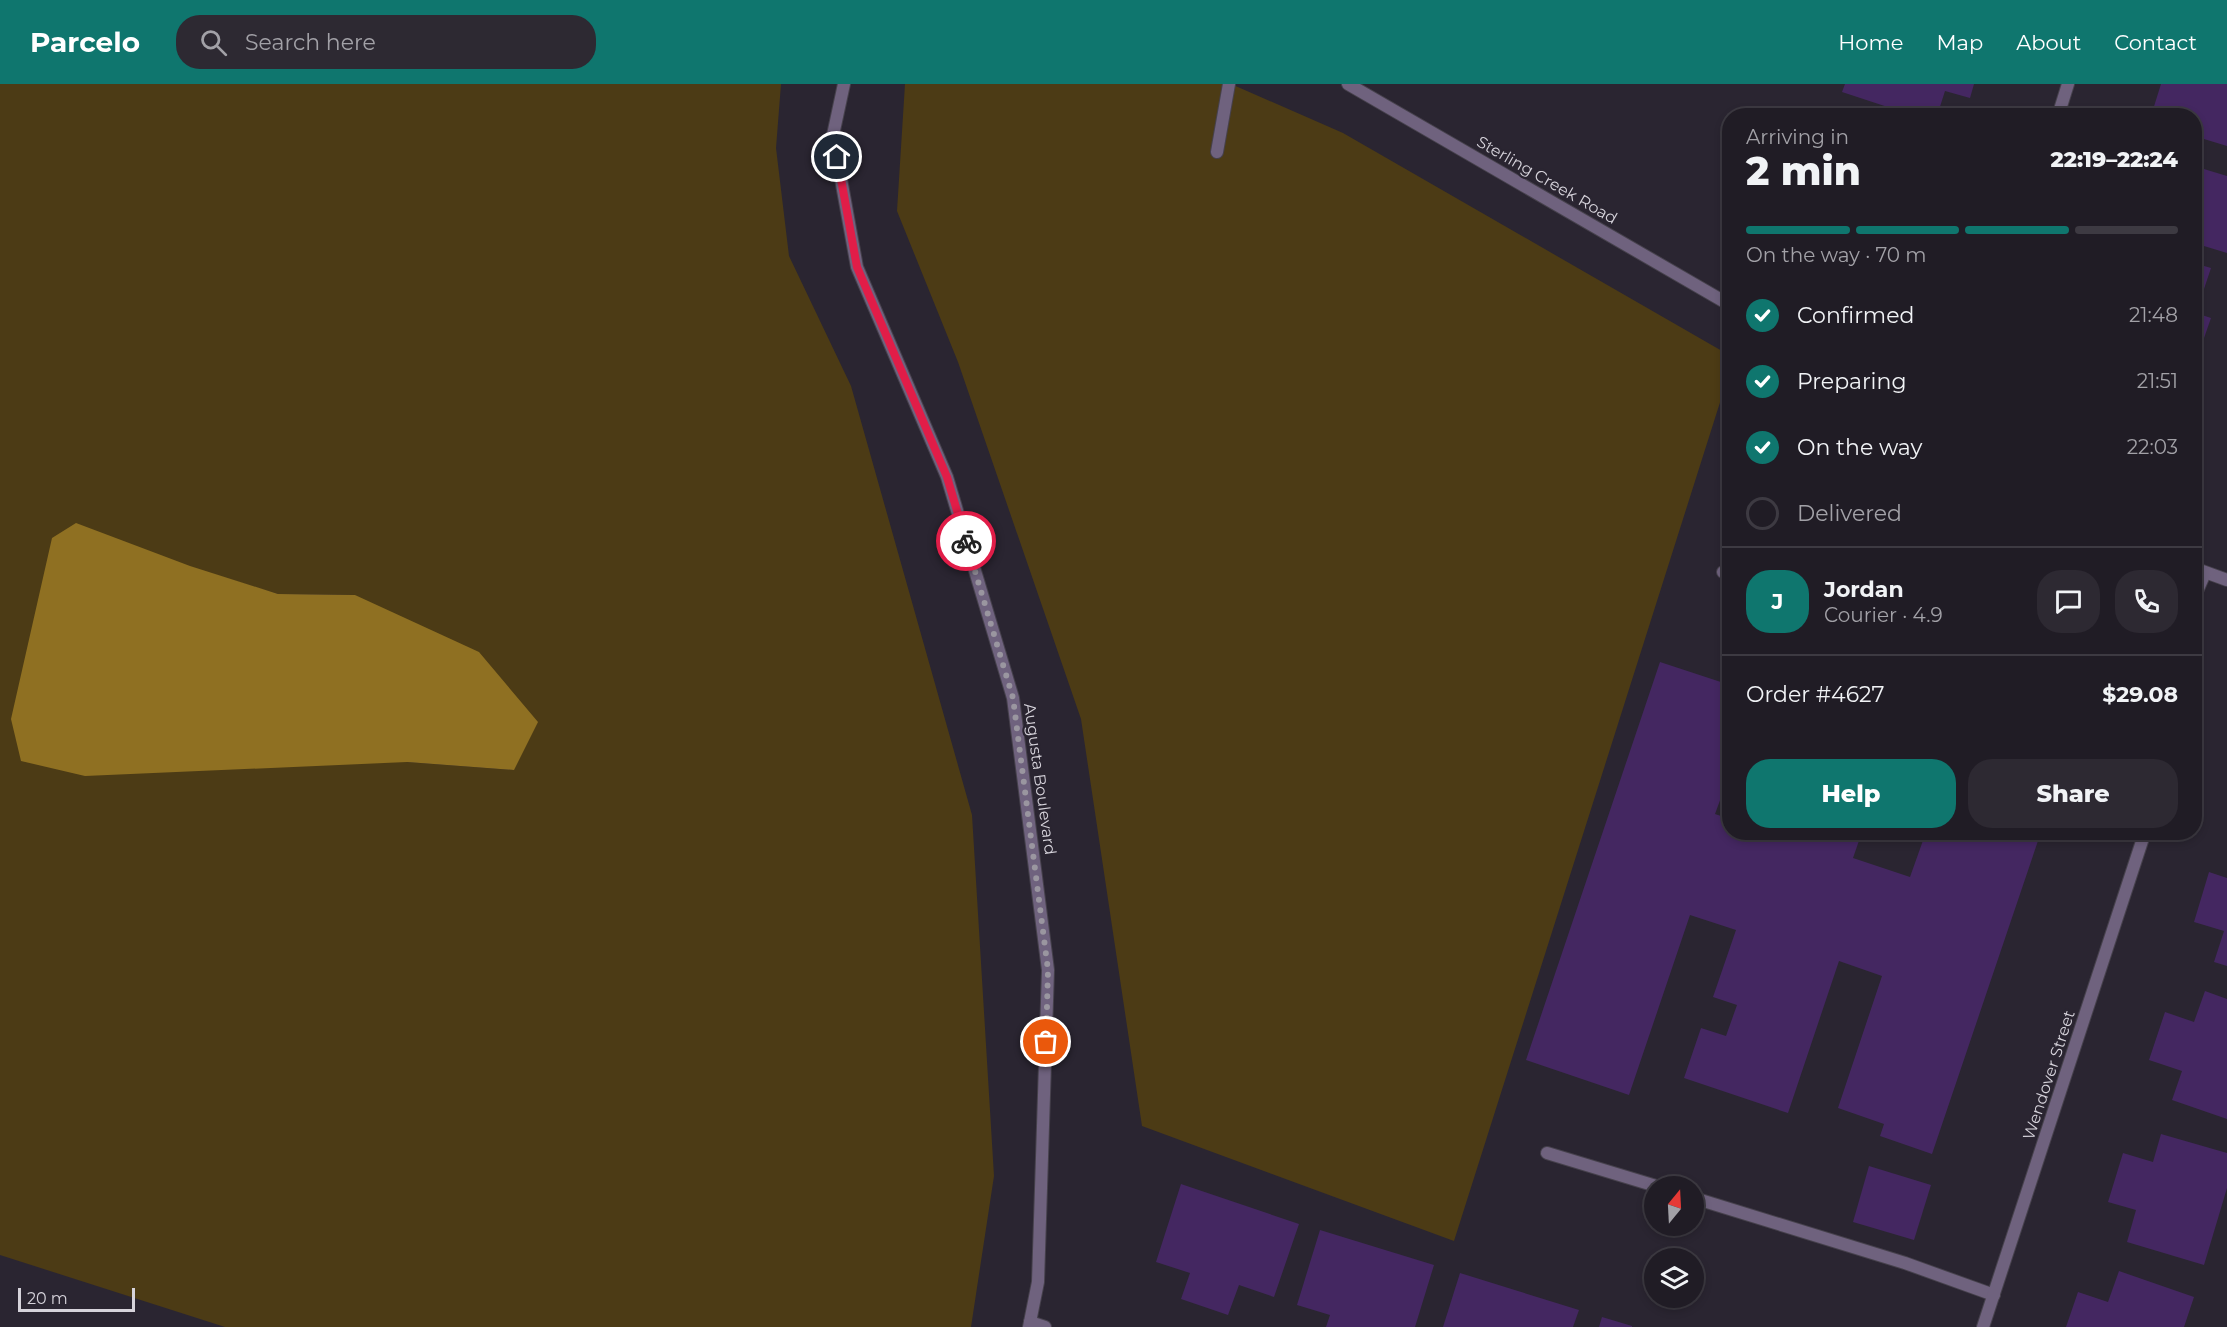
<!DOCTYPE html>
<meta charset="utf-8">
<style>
:root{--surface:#201c25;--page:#2d2932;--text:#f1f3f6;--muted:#a2a1a7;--line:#3d3a42;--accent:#0f766e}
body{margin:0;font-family:Montserrat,sans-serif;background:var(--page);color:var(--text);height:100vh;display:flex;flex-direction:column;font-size:22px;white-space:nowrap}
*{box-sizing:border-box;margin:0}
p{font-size:20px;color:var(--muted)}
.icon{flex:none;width:33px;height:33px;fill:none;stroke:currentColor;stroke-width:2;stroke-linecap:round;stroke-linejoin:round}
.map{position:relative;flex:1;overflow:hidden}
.sheet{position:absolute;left:1722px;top:24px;width:480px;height:732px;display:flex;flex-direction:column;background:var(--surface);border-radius:24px;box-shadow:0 3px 9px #0003,0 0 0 2px var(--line)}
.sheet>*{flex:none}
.needle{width:39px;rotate:18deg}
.controls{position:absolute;left:1644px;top:1092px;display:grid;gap:12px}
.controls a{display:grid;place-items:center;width:60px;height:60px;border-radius:50%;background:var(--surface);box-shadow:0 3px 9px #0003,0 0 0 2px var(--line);font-size:30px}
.scale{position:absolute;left:18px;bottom:15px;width:117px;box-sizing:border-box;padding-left:6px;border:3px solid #d6d3db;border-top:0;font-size:16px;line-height:21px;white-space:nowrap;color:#d6d3db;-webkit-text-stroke:4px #2a2531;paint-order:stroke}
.pin{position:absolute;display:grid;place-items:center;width:51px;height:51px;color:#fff;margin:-26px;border:3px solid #fff;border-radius:50%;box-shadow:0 2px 6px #0007}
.courier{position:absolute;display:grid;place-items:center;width:60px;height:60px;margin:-30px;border:4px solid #e11d48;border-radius:50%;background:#fff;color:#222;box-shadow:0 2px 8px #0007}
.head em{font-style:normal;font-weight:800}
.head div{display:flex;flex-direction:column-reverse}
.head{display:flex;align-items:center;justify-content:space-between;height:102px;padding:0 24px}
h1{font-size:39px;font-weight:800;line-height:45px}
.bar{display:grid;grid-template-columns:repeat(4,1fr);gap:9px 6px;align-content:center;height:72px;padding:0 24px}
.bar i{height:8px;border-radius:4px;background:var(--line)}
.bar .selected{background:var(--accent)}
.bar p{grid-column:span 4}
.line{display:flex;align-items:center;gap:15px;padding:0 24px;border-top:2px solid var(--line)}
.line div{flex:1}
.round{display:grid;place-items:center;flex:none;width:63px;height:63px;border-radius:24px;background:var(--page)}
ol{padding:0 24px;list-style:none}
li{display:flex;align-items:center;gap:18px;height:66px}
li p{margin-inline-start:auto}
li .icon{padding:6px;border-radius:50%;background:var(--accent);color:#fff;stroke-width:4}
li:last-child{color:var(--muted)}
li i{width:33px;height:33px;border:3px solid var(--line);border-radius:50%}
.cta{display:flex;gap:12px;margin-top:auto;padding:12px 24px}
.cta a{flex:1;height:69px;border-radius:24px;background:var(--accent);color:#fff;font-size:24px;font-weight:800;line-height:69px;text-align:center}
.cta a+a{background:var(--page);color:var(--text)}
header{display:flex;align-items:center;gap:36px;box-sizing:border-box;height:84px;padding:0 30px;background:var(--accent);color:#fff}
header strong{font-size:28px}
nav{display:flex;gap:33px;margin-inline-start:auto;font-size:21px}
.search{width:420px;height:54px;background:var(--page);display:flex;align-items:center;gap:15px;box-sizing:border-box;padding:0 21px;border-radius:24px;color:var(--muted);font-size:22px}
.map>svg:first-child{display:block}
.green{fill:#4c3b15;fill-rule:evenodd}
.water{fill:#8f7022}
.building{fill:#442761}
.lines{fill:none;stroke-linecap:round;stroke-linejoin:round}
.service-casing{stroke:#46414c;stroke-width:14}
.minor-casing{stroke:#46414c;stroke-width:14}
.service{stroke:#6f627e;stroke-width:12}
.minor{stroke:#6f627e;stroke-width:12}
.done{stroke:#9a96a0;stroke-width:6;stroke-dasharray:0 10.8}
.route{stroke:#e11d48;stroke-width:8}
.labels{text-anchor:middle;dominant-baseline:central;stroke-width:4.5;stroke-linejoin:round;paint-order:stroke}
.street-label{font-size:16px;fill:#d6d3db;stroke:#2a2531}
</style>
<header>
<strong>Parcelo</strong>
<div class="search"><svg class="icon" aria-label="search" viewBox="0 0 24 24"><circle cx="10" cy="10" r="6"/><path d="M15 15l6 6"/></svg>Search here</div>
<nav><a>Home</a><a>Map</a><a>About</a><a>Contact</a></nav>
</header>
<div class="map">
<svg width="2227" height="1243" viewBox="0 0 2227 1243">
<rect width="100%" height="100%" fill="#2a2531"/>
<!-- green -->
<g class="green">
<path d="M0,0h781l-5,64 13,108 62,130 121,429 22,361 -23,151h-746l-225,-72zM190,483l88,27 77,1 159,175 -107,-8z"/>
<polygon points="905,0 1231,0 1343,49 1729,271 1729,290 1454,1157 1142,1042 1081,635 958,278 897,127"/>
</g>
<!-- water -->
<polygon class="water" points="76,439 190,482 278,510 355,511 479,568 538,638 514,686 407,678 85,692 21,677 11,635 52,454"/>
<!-- building -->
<g class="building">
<polygon points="1845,0 1974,0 1970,14 1945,7 1937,32 1915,32 1842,8"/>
<polygon points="2161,0 2227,0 2227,62 2194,52 2194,32 2151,32"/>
<polygon points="2194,82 2227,92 2227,169 2194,159"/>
<polygon points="2194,179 2211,184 2196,229 2211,234 2203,257 2194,254"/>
<polygon points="1660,578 1730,601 1730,689 1715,730 1730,735 1730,748 1770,748 1784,753 1785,748 1862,748 1853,774 1910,793 1926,748 2041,748 1932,1070 1880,1052 1884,1040 1838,1024 1882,892 1839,877 1788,1029 1684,994 1701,944 1726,952 1737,921 1713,913 1736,846 1690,831 1629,1011 1526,976"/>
<polygon points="2209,788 2227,794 2227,882 2214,878 2224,847 2194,838"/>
<polygon points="2205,907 2227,915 2227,1035 2172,1016 2182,987 2149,976 2165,928 2194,938"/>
<polygon points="2161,1050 2227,1069 2227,1104 2204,1181 2127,1158 2136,1126 2108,1118 2123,1069 2153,1078"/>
<polygon points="1869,1082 1931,1101 1914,1156 1853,1138"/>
<polygon points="1181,1100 1299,1140 1274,1213 1239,1201 1228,1231 1181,1215 1190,1189 1156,1178"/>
<polygon points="1320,1146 1434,1181 1415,1243 1326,1243 1330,1231 1297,1221"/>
<polygon points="2119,1187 2194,1213 2184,1243 2066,1243 2078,1208 2108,1218"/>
<polygon points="1460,1189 1579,1226 1573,1243 1443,1243"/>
<polygon points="1602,1233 1632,1242 1632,1243 1599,1243"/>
</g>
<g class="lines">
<defs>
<g id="service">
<polyline points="1723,488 1730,491"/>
<polyline points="1547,1069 1656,1102"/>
<polyline points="1694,1114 1905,1179 1994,1211"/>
</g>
<g id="minor">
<polyline points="844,0 833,51 857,183 947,393 1013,614 1048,886 1038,1198 1029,1243"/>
<polyline points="1348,0 1730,221"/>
<polyline points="2058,32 2068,0"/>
<polyline points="1217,68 1229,0"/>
<polyline points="2194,484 2227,496"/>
<polyline points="2194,514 2205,489"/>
<polyline points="1030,1238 1045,1243"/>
<polyline points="1983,1243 2145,748"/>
</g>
</defs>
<!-- service casing -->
<use href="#service" class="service-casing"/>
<!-- minor casing -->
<use href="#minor" class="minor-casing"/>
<!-- service -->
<use href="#service" class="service"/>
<!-- minor -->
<use href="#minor" class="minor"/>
</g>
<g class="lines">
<!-- done -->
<polyline class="done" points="966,457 1013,614 1048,886 1046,958"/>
<!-- route -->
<polyline class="route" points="837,73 857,183 947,393 966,457"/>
</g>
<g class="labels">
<!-- street labels -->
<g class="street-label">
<text transform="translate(1547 96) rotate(30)">Sterling Creek Road</text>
<text transform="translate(1040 695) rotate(82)">Augusta Boulevard</text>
<text transform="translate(2049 991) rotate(-72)">Wendover Street</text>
</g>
</g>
</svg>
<div class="controls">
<a><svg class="needle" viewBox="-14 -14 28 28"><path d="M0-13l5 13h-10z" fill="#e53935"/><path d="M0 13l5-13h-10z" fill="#a2a1a7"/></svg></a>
<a><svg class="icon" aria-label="layers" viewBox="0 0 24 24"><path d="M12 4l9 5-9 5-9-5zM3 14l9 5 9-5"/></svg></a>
</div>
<div class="scale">20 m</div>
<div class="pin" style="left:1046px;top:958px;background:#ea580c"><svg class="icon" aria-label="bag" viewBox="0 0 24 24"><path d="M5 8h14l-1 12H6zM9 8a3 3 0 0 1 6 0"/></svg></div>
<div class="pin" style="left:837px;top:73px;background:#1f2937"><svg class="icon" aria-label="home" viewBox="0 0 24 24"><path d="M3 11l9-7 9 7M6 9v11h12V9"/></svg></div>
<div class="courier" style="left:966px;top:457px"><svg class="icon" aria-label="bike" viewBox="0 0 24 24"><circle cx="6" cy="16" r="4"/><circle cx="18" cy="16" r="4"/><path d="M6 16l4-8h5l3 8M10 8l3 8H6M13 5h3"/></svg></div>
<section class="sheet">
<div class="head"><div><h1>2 min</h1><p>Arriving in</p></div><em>22:19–22:24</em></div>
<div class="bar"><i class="selected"></i><i class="selected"></i><i class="selected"></i><i></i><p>On the way · 70 m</p></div>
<ol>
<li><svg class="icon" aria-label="check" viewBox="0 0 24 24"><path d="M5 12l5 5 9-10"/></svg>Confirmed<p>21:48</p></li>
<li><svg class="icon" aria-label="check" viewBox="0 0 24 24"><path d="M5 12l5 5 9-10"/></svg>Preparing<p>21:51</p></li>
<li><svg class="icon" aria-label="check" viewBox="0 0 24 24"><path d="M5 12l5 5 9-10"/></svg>On the way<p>22:03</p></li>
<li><i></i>Delivered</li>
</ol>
<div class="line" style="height:108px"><b class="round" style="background:var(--accent);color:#fff">J</b><div><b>Jordan</b><p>Courier · 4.9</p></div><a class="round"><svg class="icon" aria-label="chat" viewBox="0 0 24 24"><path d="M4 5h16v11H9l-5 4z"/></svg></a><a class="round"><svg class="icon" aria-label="phone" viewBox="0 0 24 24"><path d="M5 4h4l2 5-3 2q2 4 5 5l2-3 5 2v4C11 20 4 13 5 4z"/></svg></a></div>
<div class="line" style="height:78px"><div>Order #4627</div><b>$29.08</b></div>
<div class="cta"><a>Help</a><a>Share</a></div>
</section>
</div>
